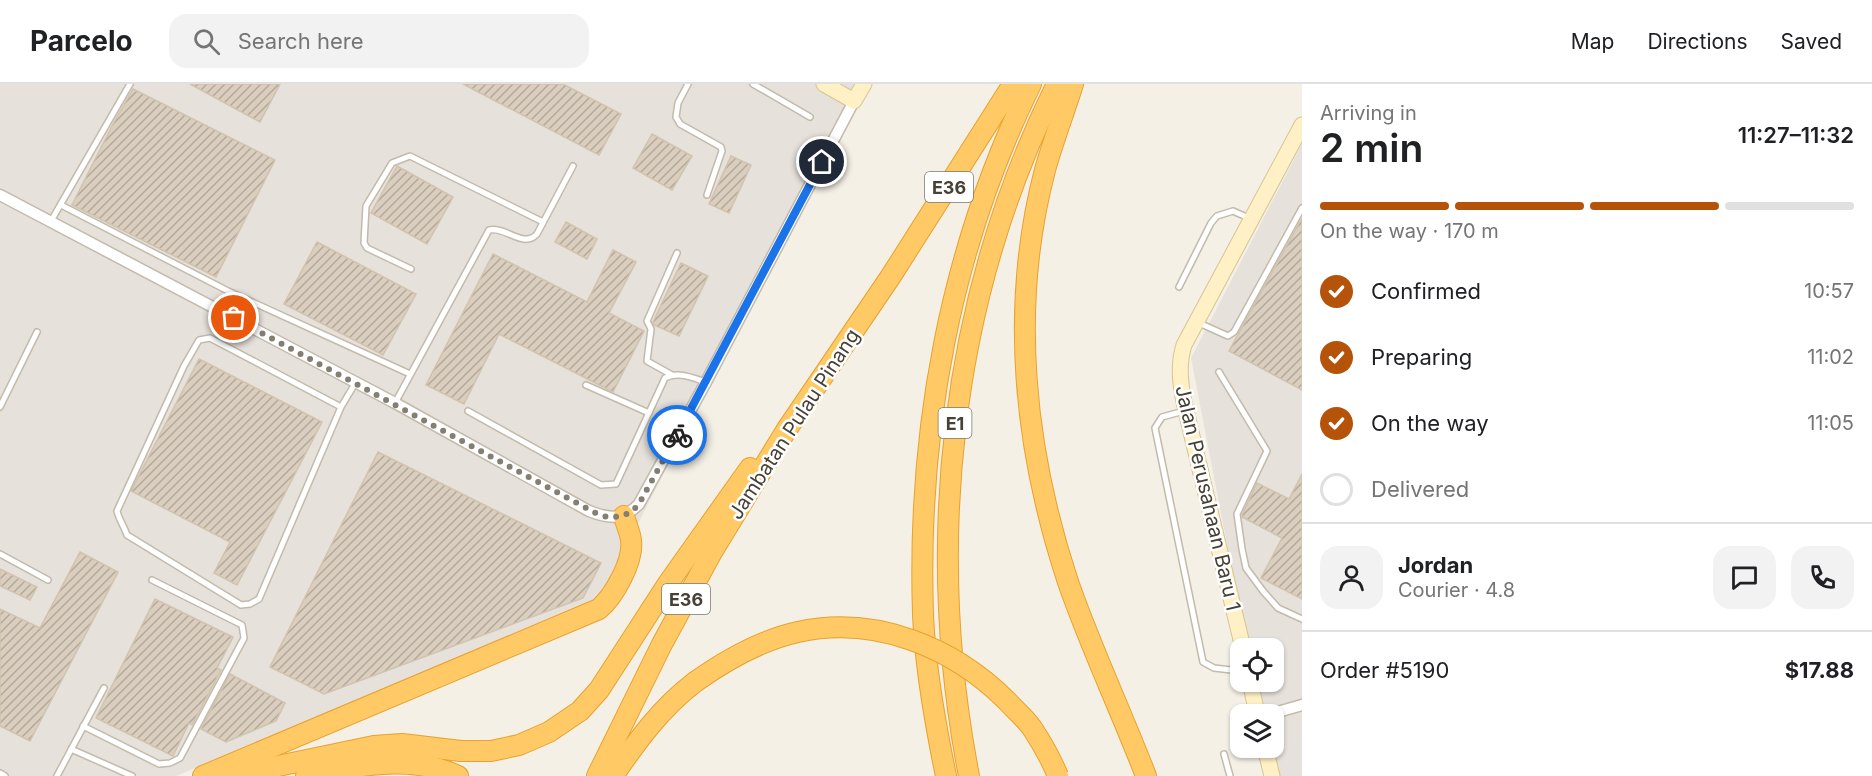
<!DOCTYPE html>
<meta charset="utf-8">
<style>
:root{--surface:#fff;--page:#f2f2f2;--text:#202124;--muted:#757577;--line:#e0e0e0;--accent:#b45309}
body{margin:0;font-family:Inter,sans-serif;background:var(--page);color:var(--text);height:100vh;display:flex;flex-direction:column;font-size:22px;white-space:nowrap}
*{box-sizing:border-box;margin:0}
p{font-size:20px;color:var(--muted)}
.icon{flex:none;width:33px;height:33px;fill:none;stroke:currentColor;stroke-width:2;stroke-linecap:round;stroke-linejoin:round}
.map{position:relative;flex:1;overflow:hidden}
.side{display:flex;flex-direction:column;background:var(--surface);width:570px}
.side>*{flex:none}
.fabs{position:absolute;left:1230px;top:554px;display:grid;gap:12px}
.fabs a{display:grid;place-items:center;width:54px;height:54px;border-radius:12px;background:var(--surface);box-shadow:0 2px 4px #0004;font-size:30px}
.pin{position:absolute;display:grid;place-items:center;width:51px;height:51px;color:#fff;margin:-26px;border:3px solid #fff;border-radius:50%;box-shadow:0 2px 6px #0007}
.courier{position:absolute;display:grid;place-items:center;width:60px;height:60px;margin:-30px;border:4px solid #1a73e8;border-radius:50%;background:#fff;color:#222;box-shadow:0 2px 8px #0007}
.head em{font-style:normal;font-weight:600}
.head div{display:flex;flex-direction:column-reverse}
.head{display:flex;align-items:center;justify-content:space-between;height:102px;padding:0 18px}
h1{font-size:39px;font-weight:600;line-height:45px}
.bar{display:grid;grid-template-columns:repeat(4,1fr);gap:9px 6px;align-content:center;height:72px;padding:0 18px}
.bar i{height:8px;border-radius:4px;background:var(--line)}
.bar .active{background:var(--accent)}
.bar p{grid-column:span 4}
.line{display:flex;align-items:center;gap:15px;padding:0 18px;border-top:2px solid var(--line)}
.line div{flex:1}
.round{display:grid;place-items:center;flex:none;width:63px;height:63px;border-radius:18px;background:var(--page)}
ol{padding:0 18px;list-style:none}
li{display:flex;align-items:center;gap:18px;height:66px}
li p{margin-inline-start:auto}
li .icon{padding:6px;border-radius:50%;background:var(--accent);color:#fff;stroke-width:4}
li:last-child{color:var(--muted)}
li i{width:33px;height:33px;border:3px solid var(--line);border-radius:50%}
header{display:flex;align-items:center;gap:36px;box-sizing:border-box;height:84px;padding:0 30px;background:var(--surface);border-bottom:2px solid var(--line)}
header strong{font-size:28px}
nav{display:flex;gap:33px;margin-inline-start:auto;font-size:21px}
.search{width:420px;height:54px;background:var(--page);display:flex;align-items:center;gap:15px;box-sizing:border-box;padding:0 21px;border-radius:18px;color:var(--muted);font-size:22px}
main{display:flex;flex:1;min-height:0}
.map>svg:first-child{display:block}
.industrial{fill:#e6e1db}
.parking{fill:#e5e2de}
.building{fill:url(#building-hatch);stroke:#d2c3ad;stroke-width:1.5}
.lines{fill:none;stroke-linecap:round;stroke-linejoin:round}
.lane-casing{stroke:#c3baab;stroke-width:8}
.street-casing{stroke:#c3baab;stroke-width:13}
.secondary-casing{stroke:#d7c493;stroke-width:17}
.highway-casing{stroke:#e8a12c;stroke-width:22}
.lane{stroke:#fff;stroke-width:5}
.street{stroke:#fff;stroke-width:10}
.secondary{stroke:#fff0c5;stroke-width:15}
.highway{stroke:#ffca66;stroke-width:20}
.highway-bridge-casing{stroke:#e8a12c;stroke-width:22;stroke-linecap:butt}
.highway-bridge{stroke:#ffca66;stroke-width:20}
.done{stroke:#847e73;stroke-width:6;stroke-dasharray:0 10.8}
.route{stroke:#1a73e8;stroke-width:8}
.labels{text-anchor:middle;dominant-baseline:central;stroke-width:5;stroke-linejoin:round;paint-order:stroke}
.shield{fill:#fff;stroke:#7e7972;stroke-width:1.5}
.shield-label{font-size:18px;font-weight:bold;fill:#474035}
.street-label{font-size:20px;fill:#474035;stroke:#fff}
</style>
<header>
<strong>Parcelo</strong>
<div class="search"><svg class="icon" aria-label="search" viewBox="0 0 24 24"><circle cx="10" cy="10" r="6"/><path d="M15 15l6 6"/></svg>Search here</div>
<nav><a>Map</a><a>Directions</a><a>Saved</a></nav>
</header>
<main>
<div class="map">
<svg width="1302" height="692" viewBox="0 0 1302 692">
<defs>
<pattern id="building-hatch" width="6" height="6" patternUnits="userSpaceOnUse" patternTransform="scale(1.5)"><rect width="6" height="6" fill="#dacebe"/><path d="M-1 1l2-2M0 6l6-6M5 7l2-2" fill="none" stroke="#b3a99b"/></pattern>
</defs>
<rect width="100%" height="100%" fill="#f4f0e6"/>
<!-- industrial -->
<g class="industrial">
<polygon points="0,0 863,0 600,514 176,692 0,692"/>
<polygon points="1302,60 1302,692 1271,692 1266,663 1274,663 1274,630 1259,630 1253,597 1274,597 1274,564 1247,564 1191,274"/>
</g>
<!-- parking -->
<polygon class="parking" points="1302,641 1302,692 1301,692 1287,684 1283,663"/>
<!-- building -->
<g class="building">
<polygon points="190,0 280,0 260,38"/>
<polygon points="463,0 563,0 621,30 599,71"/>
<polygon points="133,5 275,76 216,193 72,121 113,40"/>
<polygon points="652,50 692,72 672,106 633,84"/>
<polygon points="731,72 751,81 729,129 709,120"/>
<polygon points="397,82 453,113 427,160 371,129"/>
<polygon points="1302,134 1302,306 1229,267"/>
<polygon points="566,138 597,155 587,175 555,158"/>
<polygon points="317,158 416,210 383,271 284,220"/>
<polygon points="613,166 636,178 609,229 644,247 613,308 499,250 464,320 426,301 493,170 587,218"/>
<polygon points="681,179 708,192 679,252 654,241 653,238"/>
<polygon points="199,275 322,338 237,501 214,489 230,458 131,407"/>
<polygon points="378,368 601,479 583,514 324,610 270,583"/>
<polygon points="1302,390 1302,515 1261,494 1282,454 1242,433 1242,431 1257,399 1289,415"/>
<polygon points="80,468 118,488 30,657 0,642 0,525 40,544"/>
<polygon points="0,485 37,503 30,516 0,502"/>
<polygon points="155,515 233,553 217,584 221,586 192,641 189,639 173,672 96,634"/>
<polygon points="230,590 285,619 276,637 226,658 201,645"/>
</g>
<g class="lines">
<defs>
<g id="lane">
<polyline points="688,0 678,19 676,33 680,40 721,63 722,67 707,111"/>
<polyline points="753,0 810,33"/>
<polyline points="61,121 228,207 410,290"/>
<polyline points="51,137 130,0"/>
<polyline points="411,185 367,164 364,159 366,122 392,79 410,72 543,138"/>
<polyline points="1179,203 1211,139 1217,132 1233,127 1251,135"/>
<polyline points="1199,239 1228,252 1234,248 1302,124"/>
<polyline points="1219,288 1267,367 1237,430 1242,465 1246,484 1263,507 1278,524 1302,535"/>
<polyline points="672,291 647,277 651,245 647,237 677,169"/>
<polyline points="586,301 649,329"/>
<path d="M395,319l94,-173c17,-4 34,19 48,4l36,-68"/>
<polyline points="0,323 37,248"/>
<path d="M341,323l-131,-69 -11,2 -15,26 -67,145c2,9 7,15 10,24l114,70 9,-1 9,-5 82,-192 15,-25"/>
<path d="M468,327l133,74 15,-1 49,-106c13,-7 28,0 41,4"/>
<polyline points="1184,327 1162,333 1155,344 1203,578 1214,584 1240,587"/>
<polyline points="0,470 48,496"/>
<polyline points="83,642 159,680 170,679 180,674 244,554 242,541 152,496"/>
<polyline points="71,665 132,692"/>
<polyline points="1224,670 1230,692"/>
<polyline points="0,689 5,692"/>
<polyline points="57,692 104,604"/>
</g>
<g id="street">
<path d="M0,111l395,208 194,108c20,8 35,9 50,-7l67,-122 148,-281"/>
<polyline points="1271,630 1302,621"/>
</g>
<g id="secondary">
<polyline points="824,0 854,17 864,0"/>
<path d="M1243,564l-57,-237c-5,-22 -9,-44 -2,-66l118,-220"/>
<polyline points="1250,597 1257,630"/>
<polyline points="1265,663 1272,692"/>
</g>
<g id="highway">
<path d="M1073,0c-9,29 -20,57 -28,86 -36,137 -21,279 23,412 23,66 53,129 78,194"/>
<path d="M203,692l396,-167c15,-13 35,-48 32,-69 -1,-8 -5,-16 -7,-24"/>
<polyline points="230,692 374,662 402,660 461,667 491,667 519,661 549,648 580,627 599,606 669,498 750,384"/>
<path d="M306,692c47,-10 106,-22 152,0"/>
<polyline points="597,692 662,560 712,468 787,345 891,192 1013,0"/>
<path d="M613,692c24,-35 48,-68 82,-94"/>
<path d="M946,692c-11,-53 -21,-108 -23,-162 -6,-183 27,-365 108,-530"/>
<path d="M969,692c-45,-233 -19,-478 88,-692"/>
</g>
</defs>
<!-- lane casing -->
<use href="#lane" class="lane-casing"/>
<!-- street casing -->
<use href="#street" class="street-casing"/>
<!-- secondary casing -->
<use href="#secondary" class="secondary-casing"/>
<!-- highway casing -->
<use href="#highway" class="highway-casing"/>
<!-- lane -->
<use href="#lane" class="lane"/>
<!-- street -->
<use href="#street" class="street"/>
<!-- secondary -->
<use href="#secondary" class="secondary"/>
<!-- highway -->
<use href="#highway" class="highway"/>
<defs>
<path id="highway-bridge" d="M695,598c31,-22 66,-42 103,-50 77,-17 155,15 209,69 8,9 18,17 25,27 10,15 19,31 26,48"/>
</defs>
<!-- highway-bridge casing -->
<use href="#highway-bridge" class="highway-bridge-casing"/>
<!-- highway-bridge -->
<use href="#highway-bridge" class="highway-bridge"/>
</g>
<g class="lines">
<!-- done -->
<path class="done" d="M234,234l367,198c17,2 27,1 38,-12l38,-69"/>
<!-- route -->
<polyline class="route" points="677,351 822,78"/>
</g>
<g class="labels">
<!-- shield labels -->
<g class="shield">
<rect x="925" y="88" width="48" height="30" rx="4.5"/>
<rect x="938.5" y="324" width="33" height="30" rx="4.5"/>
<rect x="662" y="500" width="48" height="30" rx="4.5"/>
</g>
<g class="shield-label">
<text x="949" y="103">E36</text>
<text x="955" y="339">E1</text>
<text x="686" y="515">E36</text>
</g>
<!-- street labels -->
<g class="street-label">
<text transform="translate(794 340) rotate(-57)">Jambatan Pulau Pinang</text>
<text transform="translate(1208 414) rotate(77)">Jalan Perusahaan Baru 1</text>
</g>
</g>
</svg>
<div class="fabs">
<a><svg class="icon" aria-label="locate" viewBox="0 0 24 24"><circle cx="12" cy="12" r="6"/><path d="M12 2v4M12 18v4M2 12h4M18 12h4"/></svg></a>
<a><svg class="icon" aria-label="layers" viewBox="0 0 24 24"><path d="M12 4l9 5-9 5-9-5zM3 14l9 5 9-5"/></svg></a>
</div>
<div class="pin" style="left:234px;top:234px;background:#ea580c"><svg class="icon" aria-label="bag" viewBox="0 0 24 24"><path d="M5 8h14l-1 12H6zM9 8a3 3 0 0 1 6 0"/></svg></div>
<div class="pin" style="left:822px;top:78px;background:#1f2937"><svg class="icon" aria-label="home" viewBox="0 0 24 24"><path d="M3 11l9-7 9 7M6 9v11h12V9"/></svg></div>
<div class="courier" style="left:677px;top:351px"><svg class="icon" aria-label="bike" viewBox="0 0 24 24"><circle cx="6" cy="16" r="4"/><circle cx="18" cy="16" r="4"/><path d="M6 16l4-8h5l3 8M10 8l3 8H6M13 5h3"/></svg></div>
</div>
<section class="side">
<div class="head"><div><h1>2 min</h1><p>Arriving in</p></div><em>11:27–11:32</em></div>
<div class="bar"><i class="active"></i><i class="active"></i><i class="active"></i><i></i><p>On the way · 170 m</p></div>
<ol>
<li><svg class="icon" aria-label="check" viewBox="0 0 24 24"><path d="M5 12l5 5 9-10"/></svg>Confirmed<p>10:57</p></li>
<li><svg class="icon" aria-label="check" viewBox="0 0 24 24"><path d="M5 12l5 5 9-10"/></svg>Preparing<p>11:02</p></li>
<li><svg class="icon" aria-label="check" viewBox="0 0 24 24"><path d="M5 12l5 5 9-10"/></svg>On the way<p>11:05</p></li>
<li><i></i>Delivered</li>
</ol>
<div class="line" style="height:108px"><a class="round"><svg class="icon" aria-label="person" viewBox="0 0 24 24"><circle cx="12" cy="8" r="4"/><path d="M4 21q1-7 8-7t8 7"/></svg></a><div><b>Jordan</b><p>Courier · 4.8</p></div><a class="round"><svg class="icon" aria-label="chat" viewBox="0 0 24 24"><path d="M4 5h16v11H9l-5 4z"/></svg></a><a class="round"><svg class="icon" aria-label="phone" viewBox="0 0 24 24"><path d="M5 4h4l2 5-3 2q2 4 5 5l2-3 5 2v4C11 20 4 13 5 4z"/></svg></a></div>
<div class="line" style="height:78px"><div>Order #5190</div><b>$17.88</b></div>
</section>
</main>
